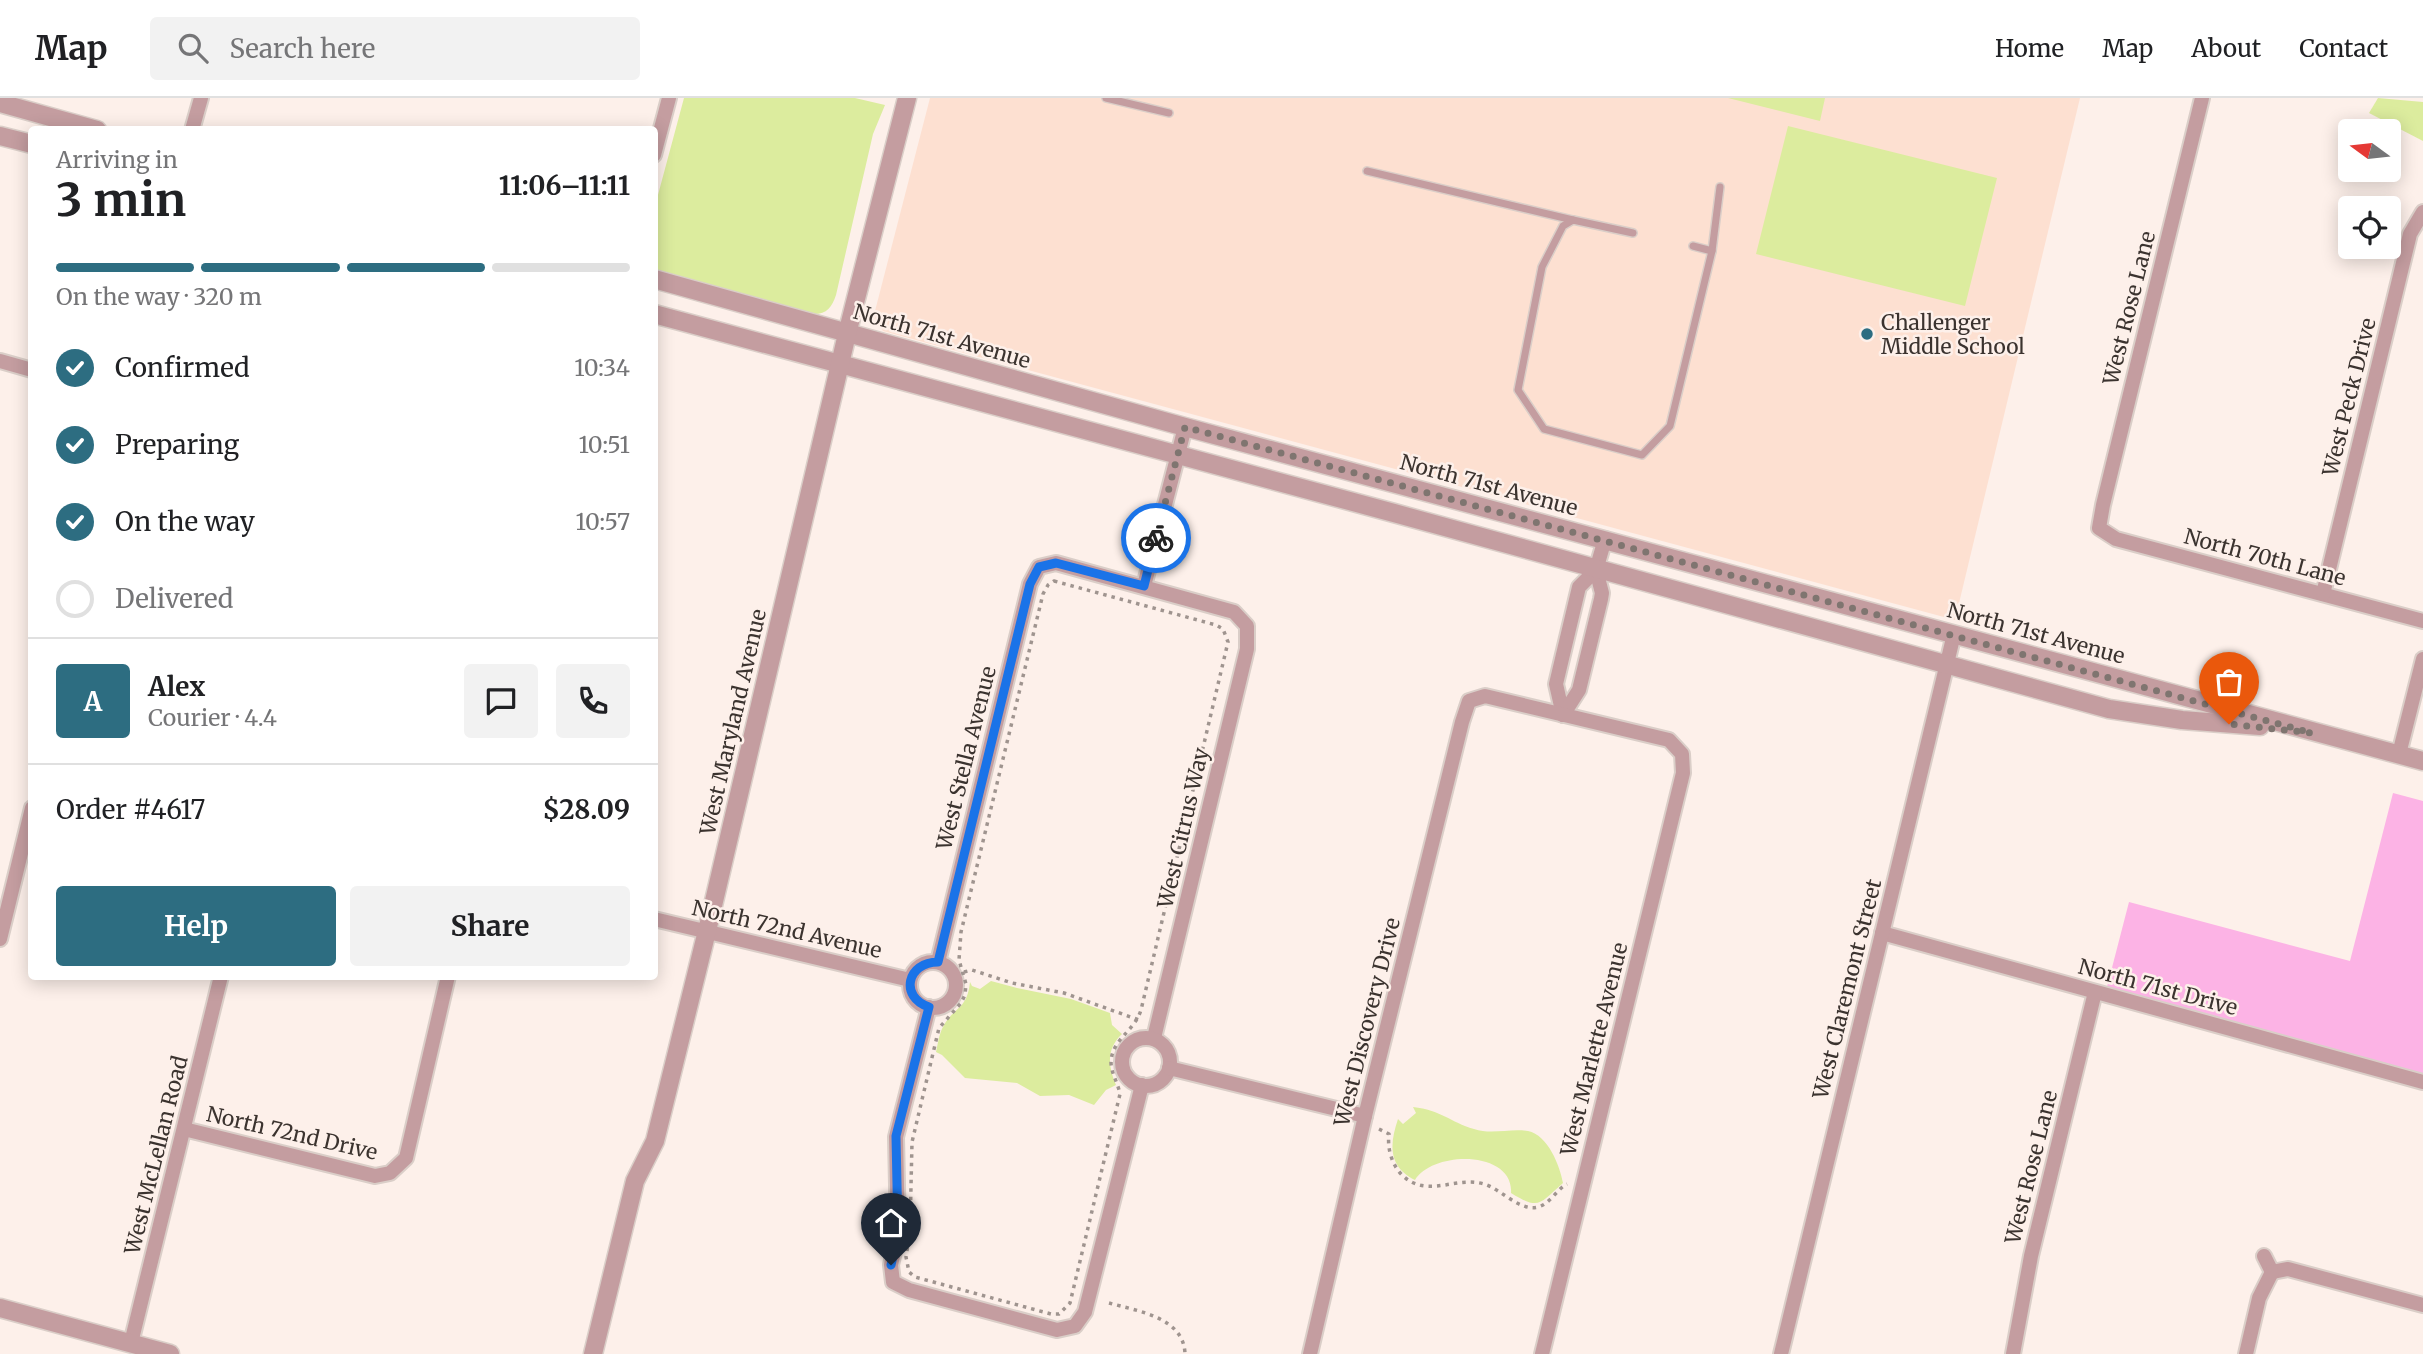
<!DOCTYPE html>
<meta charset="utf-8">
<style>
:root{--surface:#fff;--page:#f2f2f2;--text:#202124;--muted:#757577;--line:#e0e0e0;--accent:#2d6d81}
body{margin:0;font-family:Merriweather,serif;background:var(--page);color:var(--text);height:100vh;display:flex;flex-direction:column;font-size:26px;white-space:nowrap}
*{box-sizing:border-box;margin:0}
p{font-size:23px;color:var(--muted)}
.icon{flex:none;width:38px;height:38px;fill:none;stroke:currentColor;stroke-width:2;stroke-linecap:round;stroke-linejoin:round}
.map{position:relative;flex:1;overflow:hidden}
.sheet{position:absolute;left:28px;top:28px;width:630px;height:854px;display:flex;flex-direction:column;background:var(--surface);border-radius:7px;box-shadow:0 4px 18px #0003}
.sheet>*{flex:none}
.needle{width:46px;rotate:285deg}
.buttons{position:absolute;left:2338px;top:21px;display:grid;gap:14px}
.buttons a{display:grid;place-items:center;width:63px;height:63px;border-radius:7px;background:var(--surface);box-shadow:0 4px 18px #0003;font-size:35px}
.pin{position:absolute;display:grid;place-items:center;width:60px;height:60px;color:#fff;margin:-72px -30px;border-radius:50% 50% 50% 0;rotate:-45deg;box-shadow:0 0 7px #0007}
.pin .icon{rotate:45deg}
.courier{position:absolute;display:grid;place-items:center;width:70px;height:70px;margin:-35px;border:5px solid #1a73e8;border-radius:50%;background:#fff;color:#222;box-shadow:0 2px 9px #0007}
.overview em{font-style:normal;font-weight:700}
.overview div{display:flex;flex-direction:column-reverse}
.overview{display:flex;align-items:center;justify-content:space-between;height:119px;padding:0 28px}
h1{font-size:46px;font-weight:700;line-height:52px}
.bar{display:grid;grid-template-columns:repeat(4,1fr);gap:10px 7px;align-content:center;height:84px;padding:0 28px}
.bar i{height:9px;border-radius:5px;background:var(--line)}
.bar .on{background:var(--accent)}
.bar p{grid-column:span 4}
.line{display:flex;align-items:center;gap:18px;padding:0 28px;border-top:2px solid var(--line)}
.line div{flex:1}
.round{display:grid;place-items:center;flex:none;width:74px;height:74px;border-radius:7px;background:var(--page)}
ol{padding:0 28px;list-style:none}
li{display:flex;align-items:center;gap:21px;height:77px}
li p{margin-inline-start:auto}
li .icon{padding:7px;border-radius:50%;background:var(--accent);color:#fff;stroke-width:4}
li:last-child{color:var(--muted)}
li i{width:38px;height:38px;border:4px solid var(--line);border-radius:50%}
.action{display:flex;gap:14px;margin-top:auto;padding:14px 28px}
.action a{flex:1;height:80px;border-radius:7px;background:var(--accent);color:#fff;font-size:28px;font-weight:700;line-height:80px;text-align:center}
.action a+a{background:var(--page);color:var(--text)}
header{display:flex;align-items:center;gap:42px;box-sizing:border-box;height:98px;padding:0 35px;background:var(--surface);border-bottom:2px solid var(--line)}
header strong{font-size:33px}
nav{display:flex;gap:38px;margin-inline-start:auto;font-size:24px}
.search{width:490px;height:63px;background:var(--page);display:flex;align-items:center;gap:18px;box-sizing:border-box;padding:0 24px;border-radius:7px;color:var(--muted);font-size:26px}
.map>svg:first-child{display:block}
.built{fill:#fde0d1}
.green{fill:#dcec9e}
.water{fill:#fcb3e5}
.lines{fill:none;stroke-linecap:round;stroke-linejoin:round}
.service-casing{stroke:#dacec8;stroke-width:10}
.minor-casing{stroke:#dacec8;stroke-width:18}
.tertiary-casing{stroke:#dacec8;stroke-width:21}
.path{stroke:#9f948f;stroke-width:3.5;stroke-dasharray:3.5 5;stroke-linecap:butt}
.service{stroke:#c49da0;stroke-width:7}
.minor{stroke:#c49da0;stroke-width:14}
.tertiary{stroke:#c49da0;stroke-width:18}
.done{stroke:#7f7570;stroke-width:7;stroke-dasharray:0 12.6}
.route{stroke:#1a73e8;stroke-width:9}
.poi-dot{fill:#2d6d81;stroke:#fdf0ea;stroke-width:2.5}
.labels{text-anchor:middle;dominant-baseline:central;stroke-width:5;stroke-linejoin:round;paint-order:stroke}
.street-label{font-size:21px;fill:#3b332f;stroke:#fdf0ea}
.poi-label{font-size:21px;fill:#3b332f;stroke:#fdf0ea;text-anchor:start}
</style>
<header>
<strong>Map</strong>
<div class="search"><svg class="icon" aria-label="search" viewBox="0 0 24 24"><circle cx="10" cy="10" r="6"/><path d="M15 15l6 6"/></svg>Search here</div>
<nav><a>Home</a><a>Map</a><a>About</a><a>Contact</a></nav>
</header>
<div class="map">
<svg width="2423" height="1256" viewBox="0 0 2423 1256">
<rect width="100%" height="100%" fill="#fdf0ea"/>
<!-- built -->
<polygon class="built" points="930,0 2080,0 1955,522 883,233 874,220 875,213"/>
<!-- green -->
<g class="green">
<path d="M684,0h171l30,7 -12,29 -37,161c-4,12 -9,19 -22,19l-159,-44v-64z"/>
<polygon points="1728,0 1825,0 1820,23"/>
<polygon points="2378,0 2423,4 2423,43 2369,15"/>
<polygon points="1788,28 1997,80 1965,208 1756,156"/>
<path d="M991,883l26,7 54,11 39,14 2,12 10,9c-16,15 -14,32 -6,51l-10,5 -12,15 -25,-10 -29,1 -23,-13 -52,-5 -23,-23 -6,-3c2,-8 3,-19 8,-27 11,-19 23,-15 26,-43l2,4 8,3z"/>
<path d="M1413,1009c28,3 37,15 61,22 18,6 36,-1 54,2 20,4 32,35 35,52 -23,20 -23,28 -52,10 3,-43 -78,-43 -96,-13 -28,-14 -25,-37 -17,-61l5,5 13,-11z"/>
</g>
<!-- water -->
<polygon class="water" points="2393,695 2423,703 2423,976 2107,889 2129,804 2350,863"/>
<g class="lines">
<defs>
<g id="service">
<polyline points="1106,0 1169,15"/>
<polyline points="1367,73 1573,122"/>
<polyline points="1633,135 1573,122 1563,128 1542,169 1518,292 1544,331 1642,357 1670,328 1712,153 1720,89"/>
<polyline points="1693,148 1712,153"/>
</g>
<g id="minor">
<polyline points="2202,0 2103,407 2099,430 2116,441 2423,523"/>
<polyline points="192,32 201,0"/>
<polyline points="654,57 669,0"/>
<polyline points="0,263 32,272"/>
<polyline points="1144,488 1185,329"/>
<polyline points="2323,496 2410,136 2423,114"/>
<polyline points="1563,617 1556,586 1579,489 1596,472 1605,441"/>
<polyline points="1563,617 1579,592 1601,501 1602,495 1596,472"/>
<polyline points="2399,656 2423,561"/>
<polyline points="654,821 910,882"/>
<polyline points="1882,835 2423,984"/>
<polyline points="0,841 32,710"/>
<circle cx="933" cy="887" r="23"/>
<polyline points="938,864 1030,486 1039,469 1056,465 1234,514 1247,528 1247,551 1154,940"/>
<polyline points="929,909 896,1039 898,1135 891,1167 893,1184 909,1192 1057,1232 1075,1228 1085,1214 1142,987"/>
<circle cx="1146" cy="964" r="24"/>
<polyline points="1169,970 1365,1018"/>
<polyline points="184,1031 375,1078 390,1075 406,1060 448,878"/>
<polyline points="2264,1158 2272,1174"/>
<polyline points="2272,1174 2288,1171 2423,1207"/>
<polyline points="131,1245 221,878"/>
<polyline points="1310,1256 1365,1018 1462,624 1469,603 1485,598 1669,642 1682,656 1683,675 1542,1256"/>
<polyline points="1781,1256 1954,536"/>
<polyline points="2013,1256 2031,1158 2095,894"/>
<polyline points="2246,1256 2259,1200 2272,1174"/>
</g>
<g id="tertiary">
<polyline points="0,5 97,32"/>
<polyline points="0,38 32,46"/>
<polyline points="654,181 1185,329 2423,663"/>
<polyline points="654,216 1394,415 2109,611 2182,622 2260,628"/>
<polyline points="0,1210 170,1256"/>
<polyline points="593,1256 635,1083 655,1043 707,833 847,236 907,0"/>
</g>
</defs>
<!-- service casing -->
<use href="#service" class="service-casing"/>
<!-- minor casing -->
<use href="#minor" class="minor-casing"/>
<!-- tertiary casing -->
<use href="#tertiary" class="tertiary-casing"/>
<!-- path -->
<g class="path">
<path d="M1054,483l162,44 7,4 5,13 -87,368c-7,22 -29,29 -30,52 0,11 7,21 9,32l-50,209 -11,11h-8l-136,-37 -6,-5 -3,-15 4,-26 2,-89 27,-114 22,-25 4,-8 1,-11 -7,-24 2,-28 82,-338 5,-9z"/>
<polyline points="964,874 972,872 1012,885 1064,895 1139,922"/>
<path d="M1379,1031l10,5c-3,23 10,49 36,52 20,2 38,-8 59,-2 17,5 36,28 54,23 12,-3 19,-18 29,-23"/>
<path d="M1109,1205c28,8 75,14 76,51"/>
</g>
<!-- service -->
<use href="#service" class="service"/>
<!-- minor -->
<use href="#minor" class="minor"/>
<!-- tertiary -->
<use href="#tertiary" class="tertiary"/>
</g>
<g class="lines">
<!-- done -->
<polyline class="done" points="1156,440 1185,329 2312,635 2229,626"/>
<!-- route -->
<path class="route" d="M891,1167l7,-32 -2,-97 33,-129c-30,-10 -22,-45 9,-45l92,-378 9,-17 17,-4 88,23 12,-48"/>
</g>
<!-- markers -->
<circle class="poi-dot" cx="1867" cy="236" r="7"/>
<g class="labels">
<!-- street labels -->
<g class="street-label">
<text transform="translate(2129 210) rotate(-76)">West Rose Lane</text>
<text transform="translate(942 238) rotate(16)">North 71st Avenue</text>
<text transform="translate(2349 299) rotate(-76)">West Peck Drive</text>
<text transform="translate(1489 387) rotate(15)">North 71st Avenue</text>
<text transform="translate(2265 459) rotate(15)">North 70th Lane</text>
<text transform="translate(2036 535) rotate(15)">North 71st Avenue</text>
<text transform="translate(733 624) rotate(-77)">West Maryland Avenue</text>
<text transform="translate(966 660) rotate(-76)">West Stella Avenue</text>
<text transform="translate(1183 730) rotate(-77)">West Citrus Way</text>
<text transform="translate(787 831) rotate(13)">North 72nd Avenue</text>
<text transform="translate(2158 889) rotate(15)">North 71st Drive</text>
<text transform="translate(1847 891) rotate(-76)">West Claremont Street</text>
<text transform="translate(1367 924) rotate(-76)">West Discovery Drive</text>
<text transform="translate(1594 951) rotate(-76)">West Marlette Avenue</text>
<text transform="translate(292 1035) rotate(13)">North 72nd Drive</text>
<text transform="translate(156 1057) rotate(-76)">West McLellan Road</text>
<text transform="translate(2031 1069) rotate(-76)">West Rose Lane</text>
</g>
<!-- poi labels -->
<g class="poi-label">
<text x="1881" y="224">Challenger<tspan x="1881" dy="24">Middle School</tspan></text>
</g>
</g>
</svg>
<div class="buttons">
<a><svg class="needle" viewBox="-14 -14 28 28"><path d="M0-13l5 13h-10z" fill="#e53935"/><path d="M0 13l5-13h-10z" fill="#757577"/></svg></a>
<a><svg class="icon" aria-label="locate" viewBox="0 0 24 24"><circle cx="12" cy="12" r="6"/><path d="M12 2v4M12 18v4M2 12h4M18 12h4"/></svg></a>
</div>
<div class="pin" style="left:2229px;top:626px;background:#ea580c"><svg class="icon" aria-label="bag" viewBox="0 0 24 24"><path d="M5 8h14l-1 12H6zM9 8a3 3 0 0 1 6 0"/></svg></div>
<div class="pin" style="left:891px;top:1167px;background:#1f2937"><svg class="icon" aria-label="home" viewBox="0 0 24 24"><path d="M3 11l9-7 9 7M6 9v11h12V9"/></svg></div>
<div class="courier" style="left:1156px;top:440px"><svg class="icon" aria-label="bike" viewBox="0 0 24 24"><circle cx="6" cy="16" r="4"/><circle cx="18" cy="16" r="4"/><path d="M6 16l4-8h5l3 8M10 8l3 8H6M13 5h3"/></svg></div>
<section class="sheet">
<div class="overview"><div><h1>3 min</h1><p>Arriving in</p></div><em>11:06–11:11</em></div>
<div class="bar"><i class="on"></i><i class="on"></i><i class="on"></i><i></i><p>On the way · 320 m</p></div>
<ol>
<li><svg class="icon" aria-label="check" viewBox="0 0 24 24"><path d="M5 12l5 5 9-10"/></svg>Confirmed<p>10:34</p></li>
<li><svg class="icon" aria-label="check" viewBox="0 0 24 24"><path d="M5 12l5 5 9-10"/></svg>Preparing<p>10:51</p></li>
<li><svg class="icon" aria-label="check" viewBox="0 0 24 24"><path d="M5 12l5 5 9-10"/></svg>On the way<p>10:57</p></li>
<li><i></i>Delivered</li>
</ol>
<div class="line" style="height:126px"><b class="round" style="background:var(--accent);color:#fff">A</b><div><b>Alex</b><p>Courier · 4.4</p></div><a class="round"><svg class="icon" aria-label="chat" viewBox="0 0 24 24"><path d="M4 5h16v11H9l-5 4z"/></svg></a><a class="round"><svg class="icon" aria-label="phone" viewBox="0 0 24 24"><path d="M5 4h4l2 5-3 2q2 4 5 5l2-3 5 2v4C11 20 4 13 5 4z"/></svg></a></div>
<div class="line" style="height:91px"><div>Order #4617</div><b>$28.09</b></div>
<div class="action"><a>Help</a><a>Share</a></div>
</section>
</div>
